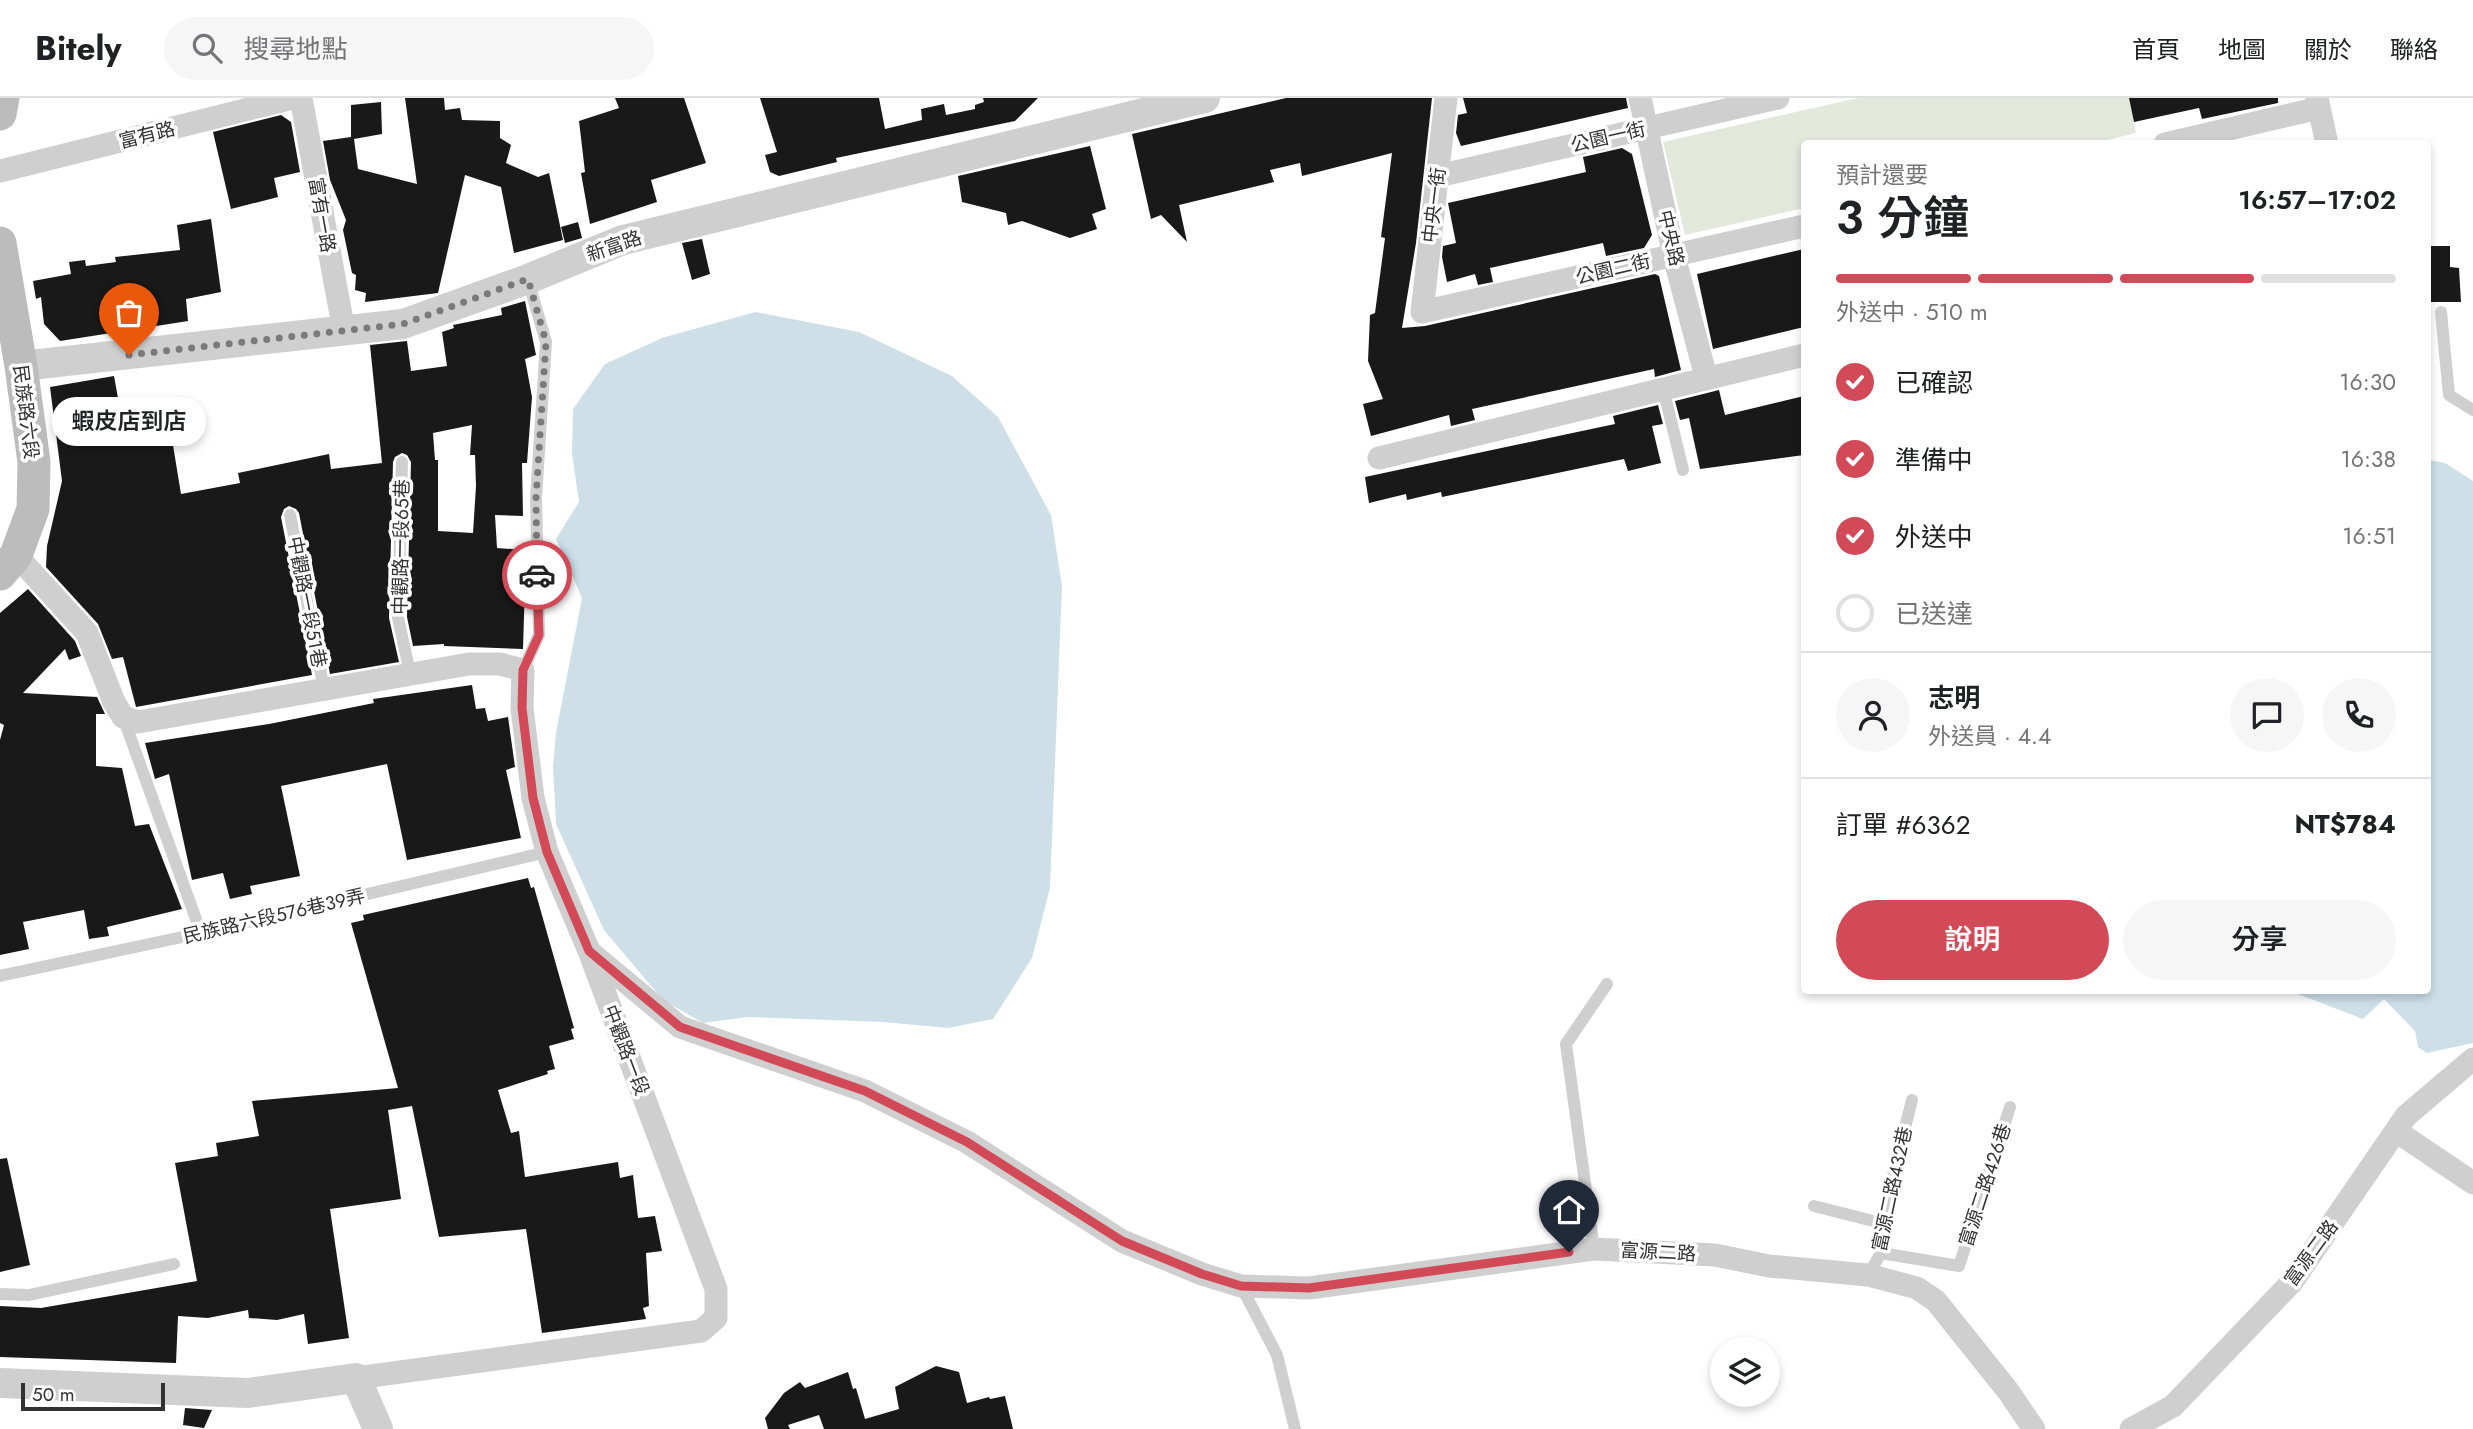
<!DOCTYPE html>
<html lang="zh-TW">
<meta charset="utf-8">
<style>
:root{--surface:#fff;--page:#f6f6f6;--text:#202124;--muted:#757577;--line:#e0e0e0;--accent:#d24a57}
body{margin:0;font-family:Jost,"Noto Sans TC",sans-serif;background:var(--page);color:var(--text);height:100vh;display:flex;flex-direction:column;font-size:26px;white-space:nowrap}
*{box-sizing:border-box;margin:0}
p{font-size:23px;color:var(--muted)}
.icon{flex:none;width:38px;height:38px;fill:none;stroke:currentColor;stroke-width:2;stroke-linecap:round;stroke-linejoin:round}
.map{position:relative;flex:1;overflow:hidden}
.sheet{position:absolute;left:1801px;top:42px;width:630px;height:854px;display:flex;flex-direction:column;background:var(--surface);border-radius:7px;box-shadow:0 4px 10px #0003}
.sheet>*{flex:none}
.buttons{position:absolute;left:1710px;top:1239px;display:grid;gap:14px}
.buttons a{display:grid;place-items:center;width:70px;height:70px;border-radius:50%;background:var(--surface);box-shadow:0 4px 10px #0003;font-size:35px}
.scale{position:absolute;left:21px;bottom:18px;width:144px;box-sizing:border-box;padding-left:7px;border:4px solid #323232;border-top:0;font-size:19px;line-height:24px;white-space:nowrap;color:#323232;-webkit-text-stroke:5px #fff;paint-order:stroke}
.pin{position:absolute;display:grid;place-items:center;width:60px;height:60px;color:#fff;margin:-72px -30px;border-radius:50% 50% 50% 0;rotate:-45deg;box-shadow:0 0 7px #0007}
.pin .icon{rotate:45deg}
.courier{position:absolute;display:grid;place-items:center;width:70px;height:70px;margin:-35px;border:5px solid #d24a57;border-radius:50%;background:#fff;color:#222;box-shadow:0 2px 9px #0007}
.bubble{position:absolute;height:49px;border-radius:24px;background:var(--surface);box-shadow:0 4px 10px #0003;font-size:23px;font-weight:600;line-height:49px;text-align:center}
.overview em{font-style:normal;font-weight:600}
.overview div{display:flex;flex-direction:column-reverse}
.overview{display:flex;align-items:center;justify-content:space-between;height:119px;padding:0 35px}
h1{font-size:46px;font-weight:600;line-height:52px}
.bar{display:grid;grid-template-columns:repeat(4,1fr);gap:10px 7px;align-content:center;height:84px;padding:0 35px}
.bar i{height:9px;border-radius:5px;background:var(--line)}
.bar .selected{background:var(--accent)}
.bar p{grid-column:span 4}
.line{display:flex;align-items:center;gap:18px;padding:0 35px;border-top:2px solid var(--line)}
.line div{flex:1}
.round{display:grid;place-items:center;flex:none;width:74px;height:74px;border-radius:37px;background:var(--page)}
ol{padding:0 35px;list-style:none}
li{display:flex;align-items:center;gap:21px;height:77px}
li p{margin-inline-start:auto}
li .icon{padding:7px;border-radius:50%;background:var(--accent);color:#fff;stroke-width:4}
li:last-child{color:var(--muted)}
li i{width:38px;height:38px;border:4px solid var(--line);border-radius:50%}
.primary-button{display:flex;gap:14px;margin-top:auto;padding:14px 35px}
.primary-button a{flex:1;height:80px;border-radius:42px;background:var(--accent);color:#fff;font-size:28px;font-weight:600;line-height:80px;text-align:center}
.primary-button a+a{background:var(--page);color:var(--text)}
header{display:flex;align-items:center;gap:42px;box-sizing:border-box;height:98px;padding:0 35px;background:var(--surface);border-bottom:2px solid var(--line)}
header strong{font-size:33px}
nav{display:flex;gap:38px;margin-inline-start:auto;font-size:24px}
.search{width:490px;height:63px;background:var(--page);display:flex;align-items:center;gap:18px;box-sizing:border-box;padding:0 24px;border-radius:38px;color:var(--muted);font-size:26px}
.map>svg:first-child{display:block}
.green{fill:#e2e8dc}
.water{fill:#cedfe8}
.building{fill:#191919;fill-rule:evenodd}
.lines{fill:none;stroke-linecap:round;stroke-linejoin:round}
.service{stroke:#cfcfcf;stroke-width:12}
.minor{stroke:#cfcfcf;stroke-width:23}
.tertiary{stroke:#cfcfcf;stroke-width:30}
.secondary{stroke:#bcbcbc;stroke-width:33}
.done{stroke:#7a7a7a;stroke-width:7;stroke-dasharray:0 12.6}
.route{stroke:#d24a57;stroke-width:9}
.labels{text-anchor:middle;dominant-baseline:central;stroke-width:7;stroke-linejoin:round;paint-order:stroke}
.street-label{font-size:19px;fill:#323232;stroke:#fff}
</style>
<header>
<strong>Bitely</strong>
<div class="search"><svg class="icon" aria-label="search" viewBox="0 0 24 24"><circle cx="10" cy="10" r="6"/><path d="M15 15l6 6"/></svg>搜尋地點</div>
<nav><a>首頁</a><a>地圖</a><a>關於</a><a>聯絡</a></nav>
</header>
<div class="map">
<svg width="2473" height="1331" viewBox="0 0 2473 1331">
<rect width="100%" height="100%" fill="#fff"/>
<!-- green -->
<polygon class="green" points="1858,0 2129,0 2136,35 2090,46 1804,46 1804,110 1685,137 1663,44"/>
<!-- water -->
<g class="water">
<polygon points="755,214 859,234 952,278 998,319 1051,417 1062,488 1050,790 1032,860 993,921 948,930 883,924 748,919 703,925 663,902 604,832 556,726 553,669 556,635 582,500 556,441 579,404 572,355 573,311 605,266 662,240"/>
<polygon points="2429,362 2445,365 2473,383 2473,945 2427,955 2418,949 2415,933 2384,901 2363,921 2290,893 2427,892"/>
</g>
<!-- building -->
<g class="building">
<polygon points="405,0 444,0 445,12 460,10 462,22 500,23 500,40 511,47 506,65 538,79 549,75 563,142 514,155 501,89 465,77 438,195 365,204 366,195 355,192 356,177 352,175 343,132 346,122 330,82 323,43 351,39 351,7 381,4 382,36 354,41 358,71 417,86"/>
<polygon points="615,0 684,0 706,65 651,82 657,104 590,126 581,75 585,74 579,23 619,10"/>
<polygon points="760,0 879,0 885,31 922,22 921,11 944,6 946,17 975,11 975,7 984,4 983,0 1038,0 1015,23 836,60 837,64 779,78 770,74 765,57 777,54"/>
<polygon points="1286,0 1432,0 1416,145 1402,230 1425,228 1655,176 1659,178 1681,272 1655,279 1654,271 1472,311 1475,322 1451,328 1449,317 1371,338 1363,306 1383,301 1368,263 1370,217 1375,215 1385,140 1381,139 1392,55 1302,78 1300,65 1270,72 1274,84 1179,107 1187,144 1161,117 1151,121 1132,36"/>
<polygon points="1463,0 1626,0 1628,10 1461,48 1456,35 1458,17 1467,15"/>
<polygon points="2129,0 2278,0 2278,5 2202,21 2199,10 2134,24"/>
<polygon points="281,17 291,24 300,74 274,80 278,99 231,111 213,34"/>
<polygon points="1090,48 1106,111 1092,116 1097,131 1070,140 1022,123 1008,127 1006,115 962,104 958,78"/>
<polygon points="1622,50 1632,56 1652,137 1644,150 1606,158 1603,145 1490,170 1493,184 1478,187 1475,176 1447,184 1442,159 1443,148 1456,145 1448,105 1586,74 1583,59"/>
<polygon points="211,121 221,194 186,201 188,223 60,243 44,226 41,199 36,201 33,183 71,176 69,164 85,162 86,168 116,164 115,159 180,152 177,127"/>
<polygon points="578,124 582,140 565,145 561,129"/>
<polygon points="702,141 710,176 692,182 682,145"/>
<polygon points="2427,148 2450,148 2450,169 2459,170 2461,204 2427,204"/>
<polygon points="1804,151 1804,229 1713,251 1697,176"/>
<path d="M525,203l11,54 -11,4 7,38 -5,66h-5l1,53 -28,-1 2,33 29,2 -3,99 -79,-3v-2l-31,2 -6,-29 4,-155 -4,-7 -5,-2 -7,4 -2,5 -4,156 10,44 -69,12 -31,-161 -3,-4 -7,-3 -5,3 -3,8 31,158 -176,32 -13,-50 -11,2 -14,-35 -52,-57 1,-21 15,-65 -12,-94 64,-11 12,66 45,-9 10,61 59,-11 -2,-10 91,-19 2,15 51,-6 -12,-118 37,-4 4,30 36,-5 -5,-34 12,-4 -1,-3 49,-10 -1,-7zM472,327l-2,30h5l1,31 -3,47 -35,-2v-71h-3l-2,-27z"/>
<polygon points="1719,292 1725,317 1804,298 1804,357 1700,371 1689,320 1680,322 1675,303"/>
<polygon points="1658,307 1663,326 1652,328 1661,365 1628,373 1624,361 1442,399 1441,394 1407,402 1406,396 1369,405 1365,379 1615,326 1613,318"/>
<polygon points="28,491 75,543 81,558 69,562 65,551 23,595 97,599 105,616 96,616 96,668 122,670 135,728 149,726 182,811 107,829 109,838 89,841 84,812 23,824 29,851 0,857 0,642 4,627 0,625 0,515"/>
<polygon points="472,587 476,611 485,610 488,623 508,619 515,669 506,672 521,740 407,762 387,666 281,688 300,778 250,788 252,796 230,801 223,775 192,782 169,676 155,681 145,645 269,626 374,605 373,601"/>
<polygon points="528,780 531,790 534,789 574,930 571,931 574,941 549,948 555,971 547,973 548,976 498,992 511,1035 519,1033 525,1079 618,1064 620,1080 633,1077 638,1120 655,1118 662,1153 646,1155 649,1208 643,1210 646,1221 542,1235 526,1131 439,1139 412,1008 388,1012 401,1101 330,1111 349,1240 308,1246 304,1216 277,1222 249,1220 248,1212 208,1220 178,1218 176,1265 0,1259 0,1208 41,1210 197,1183 175,1065 218,1058 216,1045 259,1038 252,1003 398,990 351,825 364,822 363,817"/>
<polygon points="7,1060 30,1167 0,1174 0,1061"/>
<polygon points="936,1268 959,1274 967,1305 989,1299 990,1301 1005,1298 1013,1331 824,1331 819,1317 788,1327 790,1331 768,1331 765,1320 784,1295 800,1284 805,1290 848,1274 853,1291 856,1290 865,1321 899,1311 895,1289"/>
<polygon points="185,1310 212,1312 204,1330 183,1327"/>
</g>
<g class="lines">
<!-- service -->
<g class="service">
<polyline points="2441,214 2449,297 2473,312"/>
<polyline points="1663,290 1683,372"/>
<polyline points="402,364 398,520 410,575"/>
<polyline points="290,417 324,591"/>
<polyline points="523,572 539,537 536,400 546,244 528,182"/>
<polyline points="123,619 201,835"/>
<polyline points="0,878 201,835 547,754"/>
<polyline points="1814,1108 1881,1125"/>
<polyline points="1594,1151 1566,946 1607,886"/>
<polyline points="1881,1155 1959,1168 2010,1009"/>
<polyline points="1868,1177 1881,1155 1881,1125 1912,1002"/>
<polyline points="1241,1188 1277,1257 1295,1331"/>
<polyline points="0,1196 29,1197 174,1166"/>
</g>
<!-- minor -->
<g class="minor">
<polyline points="301,0 344,233"/>
<polyline points="1446,0 1422,214 1804,128"/>
<polyline points="1640,0 1674,158 1706,279"/>
<polyline points="2317,0 2327,46"/>
<polyline points="2165,46 2319,10"/>
<polyline points="0,73 293,0"/>
<polyline points="1438,78 1778,0"/>
<polyline points="1379,360 1804,257"/>
<polyline points="16,457 87,535 114,604 123,619 138,624 469,566 500,566 523,572 522,610 533,700 547,754 589,853 716,1191 716,1220 701,1233 356,1280"/>
<polyline points="591,855 680,929 865,993 967,1044 1122,1143 1202,1176 1241,1188 1309,1190 1594,1151 1715,1157 1769,1168 1868,1177 1917,1190 1936,1203 2008,1293 2034,1331"/>
<polyline points="2396,1033 2473,1085"/>
<polyline points="2131,1331 2173,1308 2292,1184 2406,1018 2473,961"/>
</g>
<!-- tertiary -->
<g class="tertiary">
<polyline points="21,268 403,226 528,181 623,142 1205,0"/>
<polyline points="0,1285 248,1295 356,1280 378,1331"/>
</g>
<!-- secondary -->
<g class="secondary">
<polyline points="0,16 3,0"/>
<polyline points="0,145 21,268 34,364 33,411 16,457 0,476"/>
</g>
</g>
<g class="lines">
<!-- done -->
<polyline class="done" points="129,257 403,226 528,181 546,244 536,400 537,477"/>
<!-- route -->
<polyline class="route" points="537,477 539,537 523,572 522,610 533,700 547,754 589,853 680,929 865,993 967,1044 1122,1143 1202,1176 1241,1188 1309,1190 1569,1154"/>
</g>
<g class="labels">
<!-- street labels -->
<g class="street-label">
<text transform="translate(147 37) rotate(-14)">富有路</text>
<text transform="translate(1608 39) rotate(-13)">公園一街</text>
<text transform="translate(1434 107) rotate(-83)">中央一街</text>
<text transform="translate(322 117) rotate(80)">富有一路</text>
<text transform="translate(1671 140) rotate(77)">中央路</text>
<text transform="translate(614 148) rotate(-19)">新富路</text>
<text transform="translate(1613 171) rotate(-13)">公園二街</text>
<text transform="translate(26 314) rotate(83)">民族路六段</text>
<text transform="translate(401 449) rotate(-89)">中觀路一段65巷</text>
<text transform="translate(307 504) rotate(79)">中觀路一段51巷</text>
<text transform="translate(274 818) rotate(-13)">民族路六段576巷39弄</text>
<text transform="translate(626 952) rotate(69)">中觀路一段</text>
<text transform="translate(1985 1087) rotate(-72)">富源二路426巷</text>
<text transform="translate(1892 1091) rotate(-78)">富源二路432巷</text>
<text transform="translate(1658 1154) rotate(3)">富源二路</text>
<text transform="translate(2311 1155) rotate(-54)">富源二路</text>
</g>
</g>
</svg>
<div class="buttons">
<a><svg class="icon" aria-label="layers" viewBox="0 0 24 24"><path d="M12 4l9 5-9 5-9-5zM3 14l9 5 9-5"/></svg></a>
</div>
<div class="scale">50 m</div>
<div class="pin" style="left:129px;top:257px;background:#ea580c"><svg class="icon" aria-label="bag" viewBox="0 0 24 24"><path d="M5 8h14l-1 12H6zM9 8a3 3 0 0 1 6 0"/></svg></div>
<div class="pin" style="left:1569px;top:1154px;background:#1f2937"><svg class="icon" aria-label="home" viewBox="0 0 24 24"><path d="M3 11l9-7 9 7M6 9v11h12V9"/></svg></div>
<div class="courier" style="left:537px;top:477px"><svg class="icon" aria-label="car" viewBox="0 0 24 24"><path d="M5 17H2v-5l4-1 3-4h7l3 4 3 1v5h-3M9 17h6M6 11h13"/><circle cx="7" cy="17" r="2"/><circle cx="17" cy="17" r="2"/></svg></div>
<div class="bubble" style="left:52px;top:299px;width:154px">蝦皮店到店</div>
<section class="sheet">
<div class="overview"><div><h1>3 分鐘</h1><p>預計還要</p></div><em>16:57–17:02</em></div>
<div class="bar"><i class="selected"></i><i class="selected"></i><i class="selected"></i><i></i><p>外送中 · 510 m</p></div>
<ol>
<li><svg class="icon" aria-label="check" viewBox="0 0 24 24"><path d="M5 12l5 5 9-10"/></svg>已確認<p>16:30</p></li>
<li><svg class="icon" aria-label="check" viewBox="0 0 24 24"><path d="M5 12l5 5 9-10"/></svg>準備中<p>16:38</p></li>
<li><svg class="icon" aria-label="check" viewBox="0 0 24 24"><path d="M5 12l5 5 9-10"/></svg>外送中<p>16:51</p></li>
<li><i></i>已送達</li>
</ol>
<div class="line" style="height:126px"><a class="round"><svg class="icon" aria-label="person" viewBox="0 0 24 24"><circle cx="12" cy="8" r="4"/><path d="M4 21q1-7 8-7t8 7"/></svg></a><div><b>志明</b><p>外送員 · 4.4</p></div><a class="round"><svg class="icon" aria-label="chat" viewBox="0 0 24 24"><path d="M4 5h16v11H9l-5 4z"/></svg></a><a class="round"><svg class="icon" aria-label="phone" viewBox="0 0 24 24"><path d="M5 4h4l2 5-3 2q2 4 5 5l2-3 5 2v4C11 20 4 13 5 4z"/></svg></a></div>
<div class="line" style="height:91px"><div>訂單 #6362</div><b>NT$784</b></div>
<div class="primary-button"><a>說明</a><a>分享</a></div>
</section>
</div>
